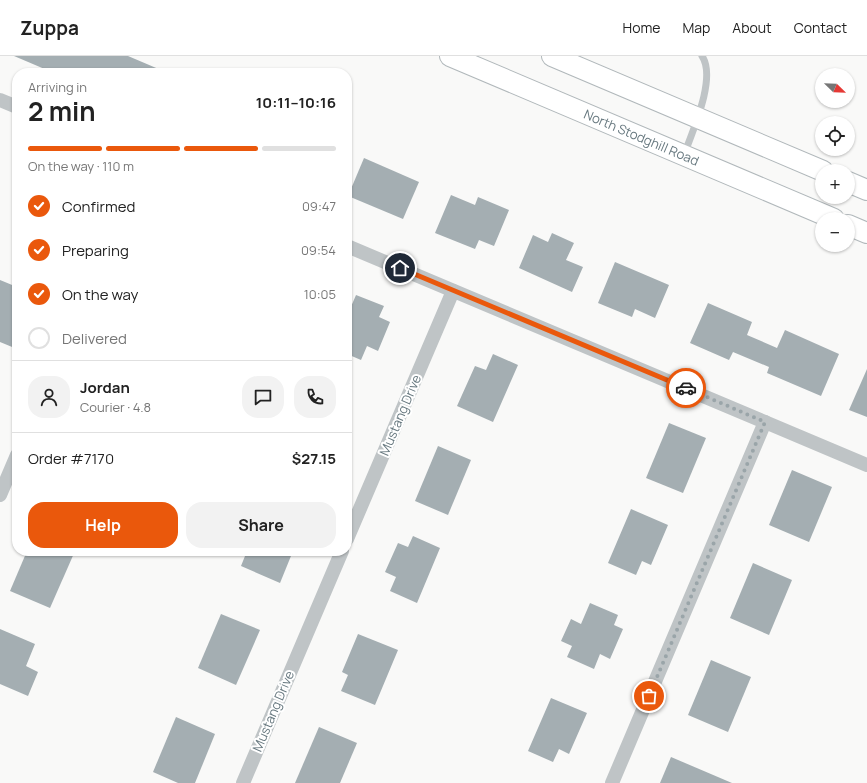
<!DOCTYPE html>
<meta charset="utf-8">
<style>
:root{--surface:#fff;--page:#f2f2f2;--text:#222;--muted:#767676;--line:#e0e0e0;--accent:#ea580c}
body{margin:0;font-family:Manrope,sans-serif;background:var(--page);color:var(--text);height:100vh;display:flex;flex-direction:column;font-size:15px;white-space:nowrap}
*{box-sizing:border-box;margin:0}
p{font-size:13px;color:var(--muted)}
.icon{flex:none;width:22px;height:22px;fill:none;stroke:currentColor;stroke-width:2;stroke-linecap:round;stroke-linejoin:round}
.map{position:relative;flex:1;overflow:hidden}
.sheet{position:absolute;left:12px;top:12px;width:340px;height:488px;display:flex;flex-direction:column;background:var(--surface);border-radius:16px;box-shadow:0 1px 3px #0004}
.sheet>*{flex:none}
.needle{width:26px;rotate:113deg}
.fabs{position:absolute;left:815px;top:12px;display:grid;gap:8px}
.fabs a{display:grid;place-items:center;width:40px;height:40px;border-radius:50%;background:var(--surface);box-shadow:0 1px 3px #0004;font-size:20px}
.pin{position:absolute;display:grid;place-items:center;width:34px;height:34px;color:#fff;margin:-17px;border:2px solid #fff;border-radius:50%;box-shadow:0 1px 4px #0007}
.courier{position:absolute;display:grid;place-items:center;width:40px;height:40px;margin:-20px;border:3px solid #ea580c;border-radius:50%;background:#fff;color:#222;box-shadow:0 1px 5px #0007}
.overview em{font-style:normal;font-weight:700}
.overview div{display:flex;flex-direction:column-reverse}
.overview{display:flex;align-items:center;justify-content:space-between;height:68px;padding:0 16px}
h1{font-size:26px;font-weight:700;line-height:30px}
.bar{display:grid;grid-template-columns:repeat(4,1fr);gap:6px 4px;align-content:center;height:48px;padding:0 16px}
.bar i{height:5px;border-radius:3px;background:var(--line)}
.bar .on{background:var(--accent)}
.bar p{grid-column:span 4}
.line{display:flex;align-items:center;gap:10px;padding:0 16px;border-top:1px solid var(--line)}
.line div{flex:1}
.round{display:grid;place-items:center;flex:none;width:42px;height:42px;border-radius:16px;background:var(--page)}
ol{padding:0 16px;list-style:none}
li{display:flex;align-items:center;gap:12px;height:44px}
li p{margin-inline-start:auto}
li .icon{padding:4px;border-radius:50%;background:var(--accent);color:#fff;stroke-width:4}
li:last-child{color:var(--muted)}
li i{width:22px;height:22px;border:2px solid var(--line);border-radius:50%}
.button{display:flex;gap:8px;margin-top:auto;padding:8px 16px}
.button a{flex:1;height:46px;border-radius:16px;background:var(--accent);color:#fff;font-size:16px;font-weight:700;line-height:46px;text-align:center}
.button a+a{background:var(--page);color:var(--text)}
header{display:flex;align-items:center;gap:24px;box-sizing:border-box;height:56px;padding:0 20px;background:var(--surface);border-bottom:1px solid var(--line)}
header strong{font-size:19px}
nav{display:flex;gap:22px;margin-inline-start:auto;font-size:14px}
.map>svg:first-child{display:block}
.building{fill:#a4aeb2}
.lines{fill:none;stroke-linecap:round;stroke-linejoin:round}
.secondary-casing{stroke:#b1b8bb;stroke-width:22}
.service{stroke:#bfc4c6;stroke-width:7}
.minor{stroke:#bfc4c6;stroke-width:14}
.secondary{stroke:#fff;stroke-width:20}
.done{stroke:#9aa5a9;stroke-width:4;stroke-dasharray:0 7.2}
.route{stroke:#ea580c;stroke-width:5}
.labels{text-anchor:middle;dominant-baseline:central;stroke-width:4;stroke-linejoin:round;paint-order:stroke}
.street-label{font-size:13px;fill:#67787f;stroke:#fff}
</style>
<header>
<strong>Zuppa</strong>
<nav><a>Home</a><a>Map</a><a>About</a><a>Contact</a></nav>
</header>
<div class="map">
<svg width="867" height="727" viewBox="0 0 867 727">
<rect width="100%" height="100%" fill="#f9f9f8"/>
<!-- building -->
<g class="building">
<polygon points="14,0 128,0 168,17 54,17"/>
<polygon points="364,102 419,126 403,163 348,140"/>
<polygon points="451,139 475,149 478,141 509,154 494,190 479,184 475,193 435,177"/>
<polygon points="552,177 574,187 566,204 583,211 572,236 519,212 533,179 548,186"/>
<polygon points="615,206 669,229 655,262 635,253 632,261 598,247"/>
<polygon points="0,224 17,231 17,293 0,286"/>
<polygon points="356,239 384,250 379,261 390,266 378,295 367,290 361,304 347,298 347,260"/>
<polygon points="708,247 752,266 747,279 777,292 785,274 839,298 821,340 767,317 769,311 733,296 729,304 690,287"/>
<polygon points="493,298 518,309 493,366 457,350 475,310 486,314"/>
<polygon points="867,313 867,361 849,354"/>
<polygon points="669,367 706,382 683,437 646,422"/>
<polygon points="438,390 471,404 448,459 415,445"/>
<polygon points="792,414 832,431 809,486 769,469"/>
<polygon points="631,453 668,469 651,509 642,505 636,519 608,507"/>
<polygon points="413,480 440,492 417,547 390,535 396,521 385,516 398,487 408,491"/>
<polygon points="27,495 75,495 50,552 10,535"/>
<polygon points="247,495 293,495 280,527 241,510"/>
<polygon points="753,507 792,524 769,579 730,562"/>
<polygon points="590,547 618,559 614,569 623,573 610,603 600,598 594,613 567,601 572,590 561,585 571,563 581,568"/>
<polygon points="221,558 260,574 236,629 198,612"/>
<polygon points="0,573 35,588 26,610 38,616 28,640 0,628"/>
<polygon points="358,578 398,594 375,649 341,635 348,619 342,616"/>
<polygon points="711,604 751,621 728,676 688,659"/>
<polygon points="551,642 587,657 569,698 559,693 553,706 528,695"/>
<polygon points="176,661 215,678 195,727 178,727 153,716"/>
<polygon points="319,671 357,687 340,727 295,727"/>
<polygon points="671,701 732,727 660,727"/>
</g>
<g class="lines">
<defs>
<g id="secondary">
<path id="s1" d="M450,0l384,163"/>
<polyline points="552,0 823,115"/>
<polyline points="848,126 867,134"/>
<polyline points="848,169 867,177"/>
</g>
</defs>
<!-- secondary casing -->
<use href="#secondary" class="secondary-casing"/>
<!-- service -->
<path class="service" d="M684,99c8,-23 33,-77 18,-99"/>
<!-- minor -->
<g class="minor">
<polyline points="0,44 17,51"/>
<polyline points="347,190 867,409"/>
<polyline points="0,439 17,399"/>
<polyline points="347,483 453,235"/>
<polyline points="243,727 342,495"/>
<polyline points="612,727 765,366"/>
</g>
<!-- secondary -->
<use href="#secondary" class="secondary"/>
</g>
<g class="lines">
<!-- done -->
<polyline class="done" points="649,640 765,366 686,332"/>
<!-- route -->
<polyline class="route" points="400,212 686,332"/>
</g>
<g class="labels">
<!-- street labels -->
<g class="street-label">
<text stroke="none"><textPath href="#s1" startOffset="208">North Stodghill Road</textPath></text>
<text transform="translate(400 359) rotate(-67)">Mustang Drive</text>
<text transform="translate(273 655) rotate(-67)">Mustang Drive</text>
</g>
</g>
</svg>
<div class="fabs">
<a><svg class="needle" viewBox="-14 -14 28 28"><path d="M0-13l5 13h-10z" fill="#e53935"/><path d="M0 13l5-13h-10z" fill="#767676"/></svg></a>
<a><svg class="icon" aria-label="locate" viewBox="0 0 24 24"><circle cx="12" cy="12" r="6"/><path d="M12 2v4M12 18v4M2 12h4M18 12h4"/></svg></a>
<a>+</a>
<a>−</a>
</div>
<div class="pin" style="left:649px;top:640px;background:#ea580c"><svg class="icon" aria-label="bag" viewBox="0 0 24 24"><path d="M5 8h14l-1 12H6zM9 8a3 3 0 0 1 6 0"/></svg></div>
<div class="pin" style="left:400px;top:212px;background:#1f2937"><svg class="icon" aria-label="home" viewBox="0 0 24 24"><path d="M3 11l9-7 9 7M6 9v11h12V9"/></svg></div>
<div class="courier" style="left:686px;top:332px"><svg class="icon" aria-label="car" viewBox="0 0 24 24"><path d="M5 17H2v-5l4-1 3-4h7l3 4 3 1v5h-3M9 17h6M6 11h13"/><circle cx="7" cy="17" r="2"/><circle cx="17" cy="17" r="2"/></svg></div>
<section class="sheet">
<div class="overview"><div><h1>2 min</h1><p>Arriving in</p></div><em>10:11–10:16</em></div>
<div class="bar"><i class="on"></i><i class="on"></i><i class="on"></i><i></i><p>On the way · 110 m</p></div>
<ol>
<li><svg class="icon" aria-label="check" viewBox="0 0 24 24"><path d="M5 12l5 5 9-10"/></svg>Confirmed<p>09:47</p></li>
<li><svg class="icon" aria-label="check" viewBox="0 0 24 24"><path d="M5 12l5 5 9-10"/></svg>Preparing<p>09:54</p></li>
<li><svg class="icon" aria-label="check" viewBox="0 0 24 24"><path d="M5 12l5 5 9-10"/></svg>On the way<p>10:05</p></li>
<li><i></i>Delivered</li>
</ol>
<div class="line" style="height:72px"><a class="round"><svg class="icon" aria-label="person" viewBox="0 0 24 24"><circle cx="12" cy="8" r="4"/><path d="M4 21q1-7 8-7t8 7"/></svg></a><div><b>Jordan</b><p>Courier · 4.8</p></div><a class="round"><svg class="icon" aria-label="chat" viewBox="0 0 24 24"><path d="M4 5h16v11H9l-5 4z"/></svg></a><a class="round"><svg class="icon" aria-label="phone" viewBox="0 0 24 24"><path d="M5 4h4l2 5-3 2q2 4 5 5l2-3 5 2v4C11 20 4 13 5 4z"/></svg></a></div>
<div class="line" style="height:52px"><div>Order #7170</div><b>$27.15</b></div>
<div class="button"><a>Help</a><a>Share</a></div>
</section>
</div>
